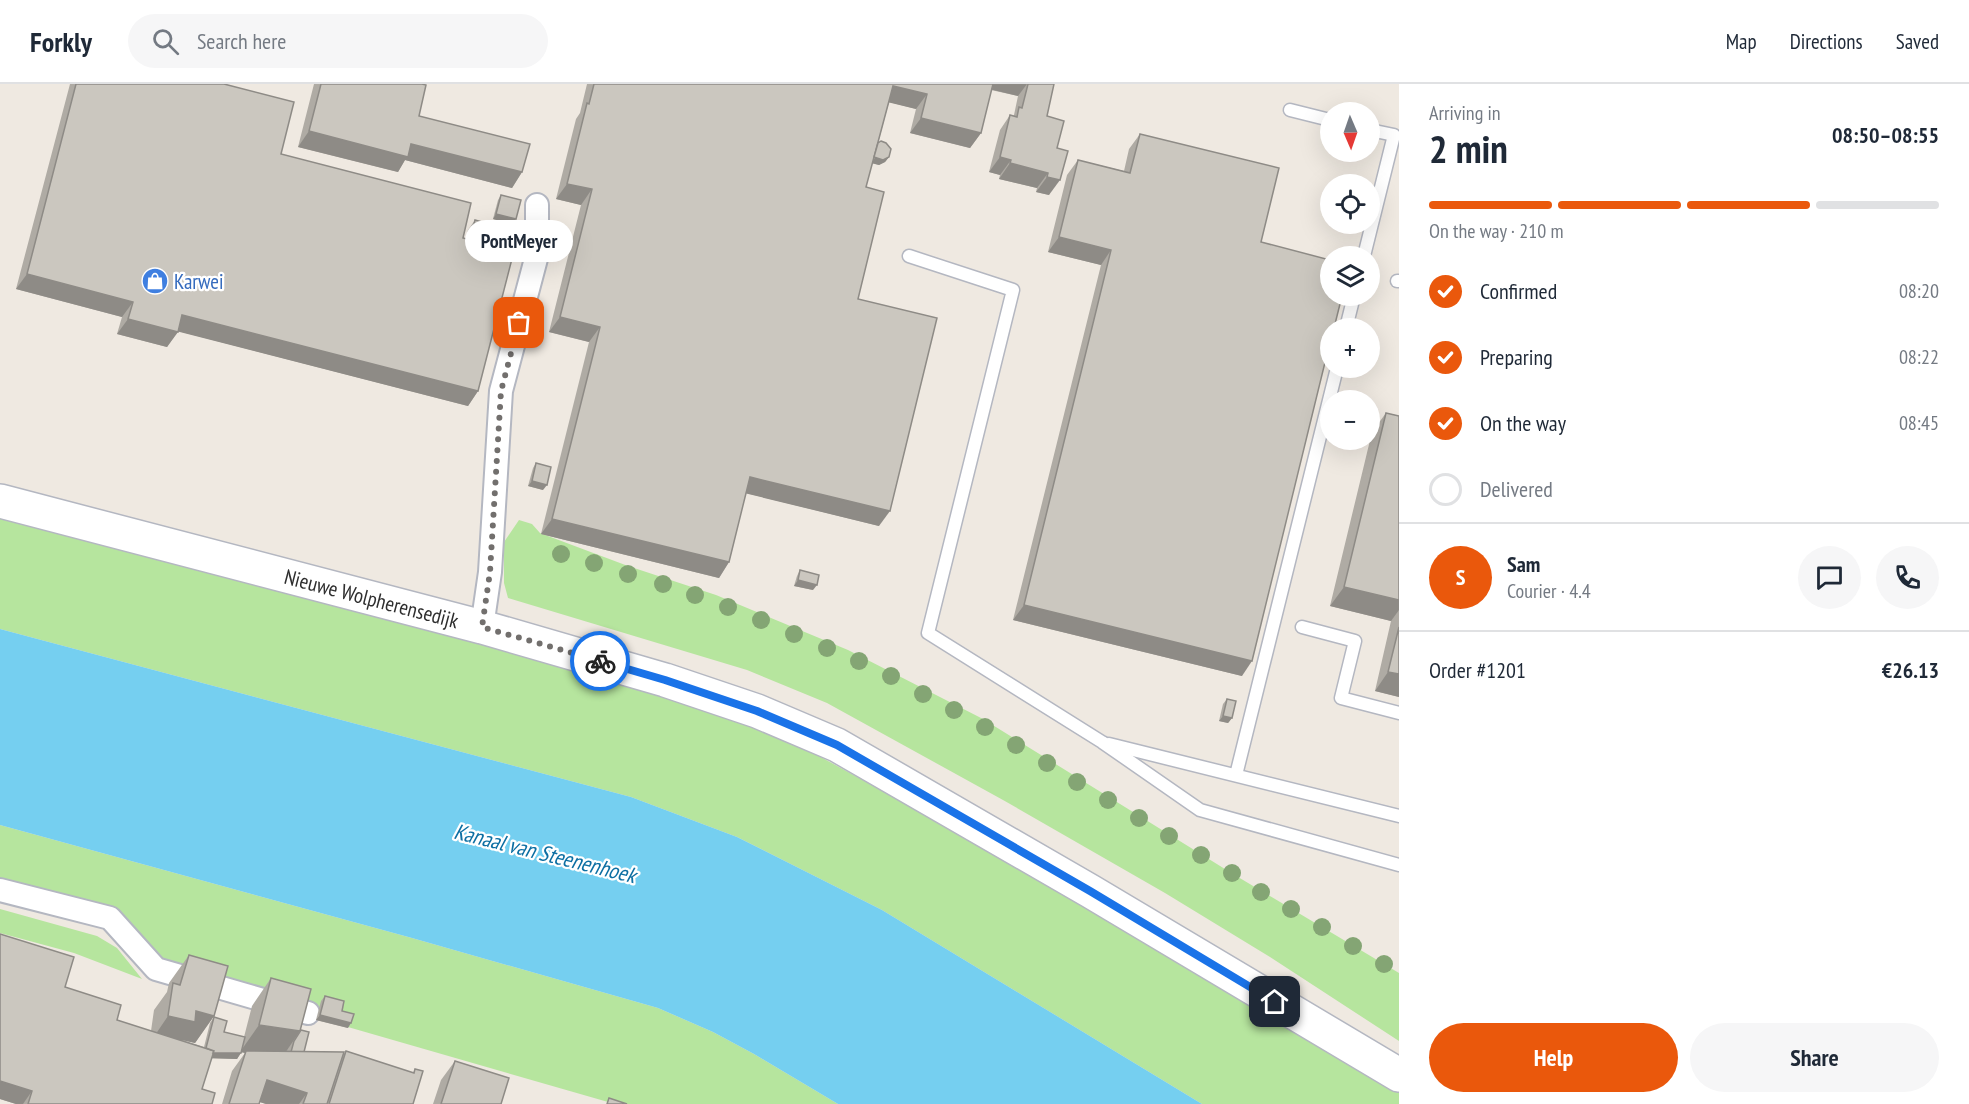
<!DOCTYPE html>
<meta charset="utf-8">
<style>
:root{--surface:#fff;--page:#f6f6f7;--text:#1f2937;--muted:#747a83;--line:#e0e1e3;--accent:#ea580c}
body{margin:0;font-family:"PT Sans Narrow",sans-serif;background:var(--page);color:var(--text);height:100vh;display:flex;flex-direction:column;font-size:22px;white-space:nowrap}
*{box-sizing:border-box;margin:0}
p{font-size:20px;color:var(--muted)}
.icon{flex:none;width:33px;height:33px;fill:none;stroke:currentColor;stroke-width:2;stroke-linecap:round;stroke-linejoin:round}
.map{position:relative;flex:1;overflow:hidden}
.panel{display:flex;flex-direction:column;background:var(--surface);width:570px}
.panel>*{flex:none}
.needle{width:39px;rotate:178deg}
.fabs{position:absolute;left:1320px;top:18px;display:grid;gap:12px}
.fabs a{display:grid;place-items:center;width:60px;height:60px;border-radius:50%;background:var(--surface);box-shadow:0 6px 24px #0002;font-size:30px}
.pin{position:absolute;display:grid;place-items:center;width:51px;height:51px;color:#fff;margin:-26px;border-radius:12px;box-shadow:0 3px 9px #0006}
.courier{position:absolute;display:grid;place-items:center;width:60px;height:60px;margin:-30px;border:4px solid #1a73e8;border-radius:50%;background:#fff;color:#222;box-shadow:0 2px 8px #0007}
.bubble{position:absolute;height:42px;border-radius:21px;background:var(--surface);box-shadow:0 6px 24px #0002;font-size:20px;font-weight:700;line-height:42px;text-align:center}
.summary em{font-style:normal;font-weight:700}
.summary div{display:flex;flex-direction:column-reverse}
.summary{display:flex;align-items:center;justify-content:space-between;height:102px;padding:0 30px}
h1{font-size:39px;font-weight:700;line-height:45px}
.bar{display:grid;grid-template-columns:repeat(4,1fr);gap:9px 6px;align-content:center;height:72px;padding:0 30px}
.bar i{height:8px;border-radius:4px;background:var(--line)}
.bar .on{background:var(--accent)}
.bar p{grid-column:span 4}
.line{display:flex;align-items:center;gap:15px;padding:0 30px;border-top:2px solid var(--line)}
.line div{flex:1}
.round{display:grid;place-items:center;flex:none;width:63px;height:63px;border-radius:32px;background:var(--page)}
ol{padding:0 30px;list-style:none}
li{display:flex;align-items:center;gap:18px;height:66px}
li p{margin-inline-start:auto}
li .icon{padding:6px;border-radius:50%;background:var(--accent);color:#fff;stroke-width:4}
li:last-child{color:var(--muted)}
li i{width:33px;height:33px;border:3px solid var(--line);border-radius:50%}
.primary-button{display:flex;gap:12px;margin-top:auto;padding:12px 30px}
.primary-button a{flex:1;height:69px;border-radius:36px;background:var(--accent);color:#fff;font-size:24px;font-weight:700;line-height:69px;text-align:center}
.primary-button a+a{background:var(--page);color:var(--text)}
header{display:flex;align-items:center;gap:36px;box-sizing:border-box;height:84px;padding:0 30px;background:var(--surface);border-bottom:2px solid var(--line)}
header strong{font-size:28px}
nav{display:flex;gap:33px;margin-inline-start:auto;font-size:21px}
.search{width:420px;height:54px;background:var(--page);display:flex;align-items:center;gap:15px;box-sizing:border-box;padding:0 21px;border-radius:33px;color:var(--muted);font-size:22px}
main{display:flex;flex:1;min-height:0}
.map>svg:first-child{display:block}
.green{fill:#b6e59e}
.water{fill:#75cff0}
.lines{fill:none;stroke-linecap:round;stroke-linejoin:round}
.lane-casing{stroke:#b4b7c1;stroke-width:15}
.street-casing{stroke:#b4b7c1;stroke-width:26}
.secondary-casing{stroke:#b4b7c1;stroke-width:36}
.lane{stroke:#fff;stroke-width:12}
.street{stroke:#fff;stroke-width:22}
.secondary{stroke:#fff;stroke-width:33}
.tree{fill:#84a574}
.wall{fill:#afaba4}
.shaded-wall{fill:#8e8b86}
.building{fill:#cbc7bf;stroke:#8e8b86;stroke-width:1.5}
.done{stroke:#726f6d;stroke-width:6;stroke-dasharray:0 10.8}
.route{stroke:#1a73e8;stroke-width:8}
.labels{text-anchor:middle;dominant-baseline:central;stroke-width:4.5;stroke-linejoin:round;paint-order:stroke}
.shop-label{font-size:21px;fill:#366cbe;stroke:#fff;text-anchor:start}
.street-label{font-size:21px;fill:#2e2e2e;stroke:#fff}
.water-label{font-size:22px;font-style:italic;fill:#0d6fa3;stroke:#fff}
</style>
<header>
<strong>Forkly</strong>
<div class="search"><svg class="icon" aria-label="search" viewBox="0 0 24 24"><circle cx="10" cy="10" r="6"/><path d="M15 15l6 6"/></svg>Search here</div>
<nav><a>Map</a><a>Directions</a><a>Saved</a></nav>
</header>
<main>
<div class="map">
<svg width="1399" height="1020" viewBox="0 0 1399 1020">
<rect width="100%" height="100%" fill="#efe9e1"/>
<!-- green -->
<g class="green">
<polygon points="0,434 530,572 730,634 806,665 978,759 1139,853 1399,1009 1399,1020 1202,1020 882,826 737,753 631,713 0,545"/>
<polygon points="519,436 532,440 540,449 628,482 716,511 848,566 983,635 1233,790 1399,889 1399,957 1270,873 1165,809 1003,716 827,619 747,586 508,514 504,499 504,458"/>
<polygon points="0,741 412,854 658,924 713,948 754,970 838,1020 615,1020 171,892 139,855 0,806"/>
<polygon points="0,825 97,852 117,864 142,895 74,869 0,849"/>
</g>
<!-- water -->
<polygon class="water" points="0,545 631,713 737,753 882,826 1202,1020 838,1020 754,970 713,948 658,924 412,854 0,741"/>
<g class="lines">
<defs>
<g id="lane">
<polyline points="1290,26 1330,36"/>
<polyline points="909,172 1013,206 928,549 1102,658 1200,726 1399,781"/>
<polyline points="1364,172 1394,51 1370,46"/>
<polyline points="1397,197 1399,197"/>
<polyline points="1346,244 1354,212"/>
<polyline points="1302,543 1355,557 1341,614 1399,629"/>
<polyline points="1109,660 1399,732"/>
<polyline points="1236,691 1337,284"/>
</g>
<g id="street">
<polyline points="482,543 490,488 501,307 537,171 537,121"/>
<polyline points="0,806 110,834 156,885 308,929"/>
</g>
<g id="secondary">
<path id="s1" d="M0,417l482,126 183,53 92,31 80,34 253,146 309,184"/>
</g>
</defs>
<!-- lane casing -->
<use href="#lane" class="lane-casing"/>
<!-- street casing -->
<use href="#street" class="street-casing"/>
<!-- secondary casing -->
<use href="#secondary" class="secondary-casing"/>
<!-- lane -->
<use href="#lane" class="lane"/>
<!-- street -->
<use href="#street" class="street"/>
<!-- secondary -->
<use href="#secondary" class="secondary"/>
</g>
<!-- trees -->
<g class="tree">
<circle cx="561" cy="470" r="9"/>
<circle cx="594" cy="479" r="9"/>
<circle cx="628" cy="490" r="9"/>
<circle cx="663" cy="500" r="9"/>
<circle cx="695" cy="511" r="9"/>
<circle cx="728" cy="523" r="9"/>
<circle cx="761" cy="536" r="9"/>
<circle cx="794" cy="550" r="9"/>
<circle cx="827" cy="564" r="9"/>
<circle cx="859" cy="577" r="9"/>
<circle cx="891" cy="592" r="9"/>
<circle cx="923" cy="610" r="9"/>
<circle cx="954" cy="626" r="9"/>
<circle cx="985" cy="643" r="9"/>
<circle cx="1016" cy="661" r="9"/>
<circle cx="1047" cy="679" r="9"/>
<circle cx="1077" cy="698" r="9"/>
<circle cx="1108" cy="716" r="9"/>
<circle cx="1139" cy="734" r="9"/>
<circle cx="1169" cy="752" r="9"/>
<circle cx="1201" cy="771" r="9"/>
<circle cx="1232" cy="789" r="9"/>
<circle cx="1261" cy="808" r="9"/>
<circle cx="1291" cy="825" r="9"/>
<circle cx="1322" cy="843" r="9"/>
<circle cx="1353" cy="862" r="9"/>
<circle cx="1384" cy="880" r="9"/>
</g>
<!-- wall -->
<g class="wall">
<polygon points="70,0 224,0 281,70 463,154 466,154 468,146 475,136 507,162 505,165 478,307 468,322 178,247 167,263 117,250 122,233 16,205"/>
<polygon points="314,0 422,0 419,32 522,88 512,104 405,76 398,88 298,63"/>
<polygon points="587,0 1054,0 1047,32 1057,64 1049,111 1036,108 1037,104 999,95 1000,91 989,88 1000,46 1010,31 1013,32 1014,31 1018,12 991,6 981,49 970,64 910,49 916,25 889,18 878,59 889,73 885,78 879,81 872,79 866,103 858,215 879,442 746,409 729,478 719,494 541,450 589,258 549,248 581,121 556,115 576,35 580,29"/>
<polygon points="1140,50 1261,158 1242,592 1013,536 1101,181 1048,168 1067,91 1078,76 1124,87 1129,65"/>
<polygon points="501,111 512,140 493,135 498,116"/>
<polygon points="1386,329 1399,332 1399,613 1375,607 1391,537 1330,522 1372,348"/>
<polygon points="536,379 543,406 528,402 533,384"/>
<polygon points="800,486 813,506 794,502 797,492"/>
<polygon points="1227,615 1232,634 1228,639 1219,637 1223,620"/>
<polygon points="189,871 214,932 195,959 182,956 204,963 210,939 214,933 224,948 244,953 252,922 271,894 301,946 304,968 343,971 346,967 413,989 415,985 413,1020 266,1020 260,1018 259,1020 222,1020 232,987 245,969 241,968 237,975 211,974 202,1005 212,1020 16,1020 0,1015 65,903 117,936 151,947 154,926 167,908 169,899"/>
<polygon points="325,912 342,927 348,944 316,936 321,917"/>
<polygon points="455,977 501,1020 433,1020 441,996"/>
</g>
<!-- shaded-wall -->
<g class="shaded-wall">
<polygon points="988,0 1027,0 1018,12 985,4"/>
<polygon points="893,2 927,10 916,25 883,17"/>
<polygon points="921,34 981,49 970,64 910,49"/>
<polygon points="309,47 411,60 522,88 512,104 405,76 398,88 298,63"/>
<polygon points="889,73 885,78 879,81 871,79 875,74"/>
<polygon points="1000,73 1011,76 1000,91 989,88"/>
<polygon points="1010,79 1048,89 1037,104 999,95"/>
<polygon points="1047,93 1060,96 1049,111 1036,108"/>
<polygon points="567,100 592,105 581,121 556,115"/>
<polygon points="496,130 516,135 512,140 493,135"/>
<polygon points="471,153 507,162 500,173 463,163"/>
<polygon points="1059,153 1111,166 1101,181 1048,168"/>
<polygon points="27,190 133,218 122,233 16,205"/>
<polygon points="182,231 478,307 468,322 172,246"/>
<polygon points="560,233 600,243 589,258 549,248"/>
<polygon points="128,235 178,248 167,263 117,250"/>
<polygon points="750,393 890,427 879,442 740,408"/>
<polygon points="532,397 547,401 543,406 528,402"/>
<polygon points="552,435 729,478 719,494 541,450"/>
<polygon points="798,496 817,501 813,506 794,502"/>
<polygon points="1344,503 1399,516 1399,526 1391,537 1330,522"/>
<polygon points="1024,521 1252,577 1242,592 1013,536"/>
<polygon points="1388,588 1399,590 1399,613 1375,607"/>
<polygon points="1223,632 1232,634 1228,639 1219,637"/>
<polygon points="196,927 214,932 195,959 182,956 175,966 149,960 168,932"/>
<polygon points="320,931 351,939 348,944 316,936"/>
<polygon points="259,941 300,947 281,975 240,968"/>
<polygon points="205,969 241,969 237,975 201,974"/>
<polygon points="267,996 307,1009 299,1020 266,1020 253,1016"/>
<polygon points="0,997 32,1007 23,1020 16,1020 0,1015"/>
</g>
<!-- building -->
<g class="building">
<polygon points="76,0 224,0 294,18 281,70 471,119 463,154 514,167 478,307 182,231 178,248 128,235 133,218 27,190"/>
<polygon points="321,0 422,0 426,1 419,32 530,60 522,88 411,60 408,73 309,47"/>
<polygon points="594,0 993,0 981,49 921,34 927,10 893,2 866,103 884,108 858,215 937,234 890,427 750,393 729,478 552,435 600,243 560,233 592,105 567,100 587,19 589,20"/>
<polygon points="1028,0 1054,0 1047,32 1064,37 1057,64 1068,67 1060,96 1047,93 1048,89 1010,79 1011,76 1000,73 1010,31 1017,33 1019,23 1022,24"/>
<polygon points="1140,50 1279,84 1261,158 1330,176 1330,212 1342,212 1334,244 1330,244 1330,258 1252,577 1024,521 1111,166 1059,153 1078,76 1130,89"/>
<polygon points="881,57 886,59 891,65 889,73 883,76 874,73 878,59"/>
<polygon points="501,111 521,116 516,135 496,130"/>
<polygon points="475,136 511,146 507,162 471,153"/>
<polygon points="1386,329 1399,332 1399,516 1344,503"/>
<polygon points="536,379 551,383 547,401 532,397"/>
<polygon points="800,486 819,491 817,501 798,496"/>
<polygon points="1399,543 1399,590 1388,588"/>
<polygon points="1227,615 1236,617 1232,634 1223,632"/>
<polygon points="0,850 74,873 65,903 121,921 117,936 214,967 202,1005 215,1009 212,1020 28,1020 32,1007 0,997"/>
<polygon points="189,871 228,882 214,932 196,927 195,938 168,932 173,899 180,901"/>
<polygon points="271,894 311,905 300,947 259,941"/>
<polygon points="325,912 344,917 342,927 354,930 351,939 320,931"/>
<polygon points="214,933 227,937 224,948 245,953 241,969 213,969 214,967 206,964"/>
<polygon points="301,946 309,948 304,968 291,968 294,957"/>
<polygon points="246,967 344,968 327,1020 303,1020 307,1009 267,996 259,1020 229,1020"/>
<polygon points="346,967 414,989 415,985 423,987 413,1020 329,1020"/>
<polygon points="455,977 509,994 501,1020 441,1020"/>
<polygon points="609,1014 627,1020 607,1020"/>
</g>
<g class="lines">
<!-- done -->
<polyline class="done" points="519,239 501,307 490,488 482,543 600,577"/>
<!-- route -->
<polyline class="route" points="600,577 665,596 757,627 837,661 1090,807 1275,918"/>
</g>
<!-- icons -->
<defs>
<symbol id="shop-disc" viewBox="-11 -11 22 22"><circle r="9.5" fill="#3f7fe0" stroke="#fff"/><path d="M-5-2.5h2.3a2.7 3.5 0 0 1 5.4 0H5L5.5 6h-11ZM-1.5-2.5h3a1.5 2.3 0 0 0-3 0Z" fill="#fff"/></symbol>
</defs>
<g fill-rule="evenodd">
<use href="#shop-disc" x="140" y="182" width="30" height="30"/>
</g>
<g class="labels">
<!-- shop labels -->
<g class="shop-label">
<text x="174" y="197">Karwei</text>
</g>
<!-- street labels -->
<g class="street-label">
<text stroke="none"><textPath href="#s1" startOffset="384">Nieuwe Wolpherensedijk</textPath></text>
</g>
<!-- water labels -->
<g class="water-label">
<text transform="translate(545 769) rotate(14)">Kanaal van Steenenhoek</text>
</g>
</g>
</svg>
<div class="fabs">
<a><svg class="needle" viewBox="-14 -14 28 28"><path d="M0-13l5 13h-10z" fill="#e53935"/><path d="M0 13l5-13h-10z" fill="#747a83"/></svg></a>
<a><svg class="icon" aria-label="locate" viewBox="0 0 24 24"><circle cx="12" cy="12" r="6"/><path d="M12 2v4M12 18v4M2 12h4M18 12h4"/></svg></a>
<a><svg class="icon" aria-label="layers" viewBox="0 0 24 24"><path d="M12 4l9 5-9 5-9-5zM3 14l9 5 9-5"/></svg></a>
<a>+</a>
<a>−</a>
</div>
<div class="pin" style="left:519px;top:239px;background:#ea580c"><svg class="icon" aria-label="bag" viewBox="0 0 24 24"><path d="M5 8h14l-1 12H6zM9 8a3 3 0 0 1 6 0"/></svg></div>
<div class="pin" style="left:1275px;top:918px;background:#1f2937"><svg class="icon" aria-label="home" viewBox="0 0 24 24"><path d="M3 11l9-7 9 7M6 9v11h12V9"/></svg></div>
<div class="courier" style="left:600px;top:577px"><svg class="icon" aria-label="bike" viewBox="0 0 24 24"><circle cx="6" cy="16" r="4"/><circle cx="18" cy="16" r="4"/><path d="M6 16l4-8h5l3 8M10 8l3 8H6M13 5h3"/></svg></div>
<div class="bubble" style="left:465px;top:136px;width:108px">PontMeyer</div>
</div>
<section class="panel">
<div class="summary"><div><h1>2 min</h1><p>Arriving in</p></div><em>08:50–08:55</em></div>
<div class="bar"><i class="on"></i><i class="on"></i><i class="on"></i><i></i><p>On the way · 210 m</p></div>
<ol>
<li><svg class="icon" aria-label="check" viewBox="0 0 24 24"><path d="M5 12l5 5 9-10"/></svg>Confirmed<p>08:20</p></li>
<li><svg class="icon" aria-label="check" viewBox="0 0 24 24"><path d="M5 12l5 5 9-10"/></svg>Preparing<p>08:22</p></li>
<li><svg class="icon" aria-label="check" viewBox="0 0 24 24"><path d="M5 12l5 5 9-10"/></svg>On the way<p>08:45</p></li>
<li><i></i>Delivered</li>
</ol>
<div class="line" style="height:108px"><b class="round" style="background:var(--accent);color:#fff">S</b><div><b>Sam</b><p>Courier · 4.4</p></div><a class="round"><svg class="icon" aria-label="chat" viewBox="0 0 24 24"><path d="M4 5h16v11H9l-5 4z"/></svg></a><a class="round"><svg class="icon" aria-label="phone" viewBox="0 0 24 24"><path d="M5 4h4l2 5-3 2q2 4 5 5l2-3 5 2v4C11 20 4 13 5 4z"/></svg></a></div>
<div class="line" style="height:78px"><div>Order #1201</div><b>€26.13</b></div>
<div class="primary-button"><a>Help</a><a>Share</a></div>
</section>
</main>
